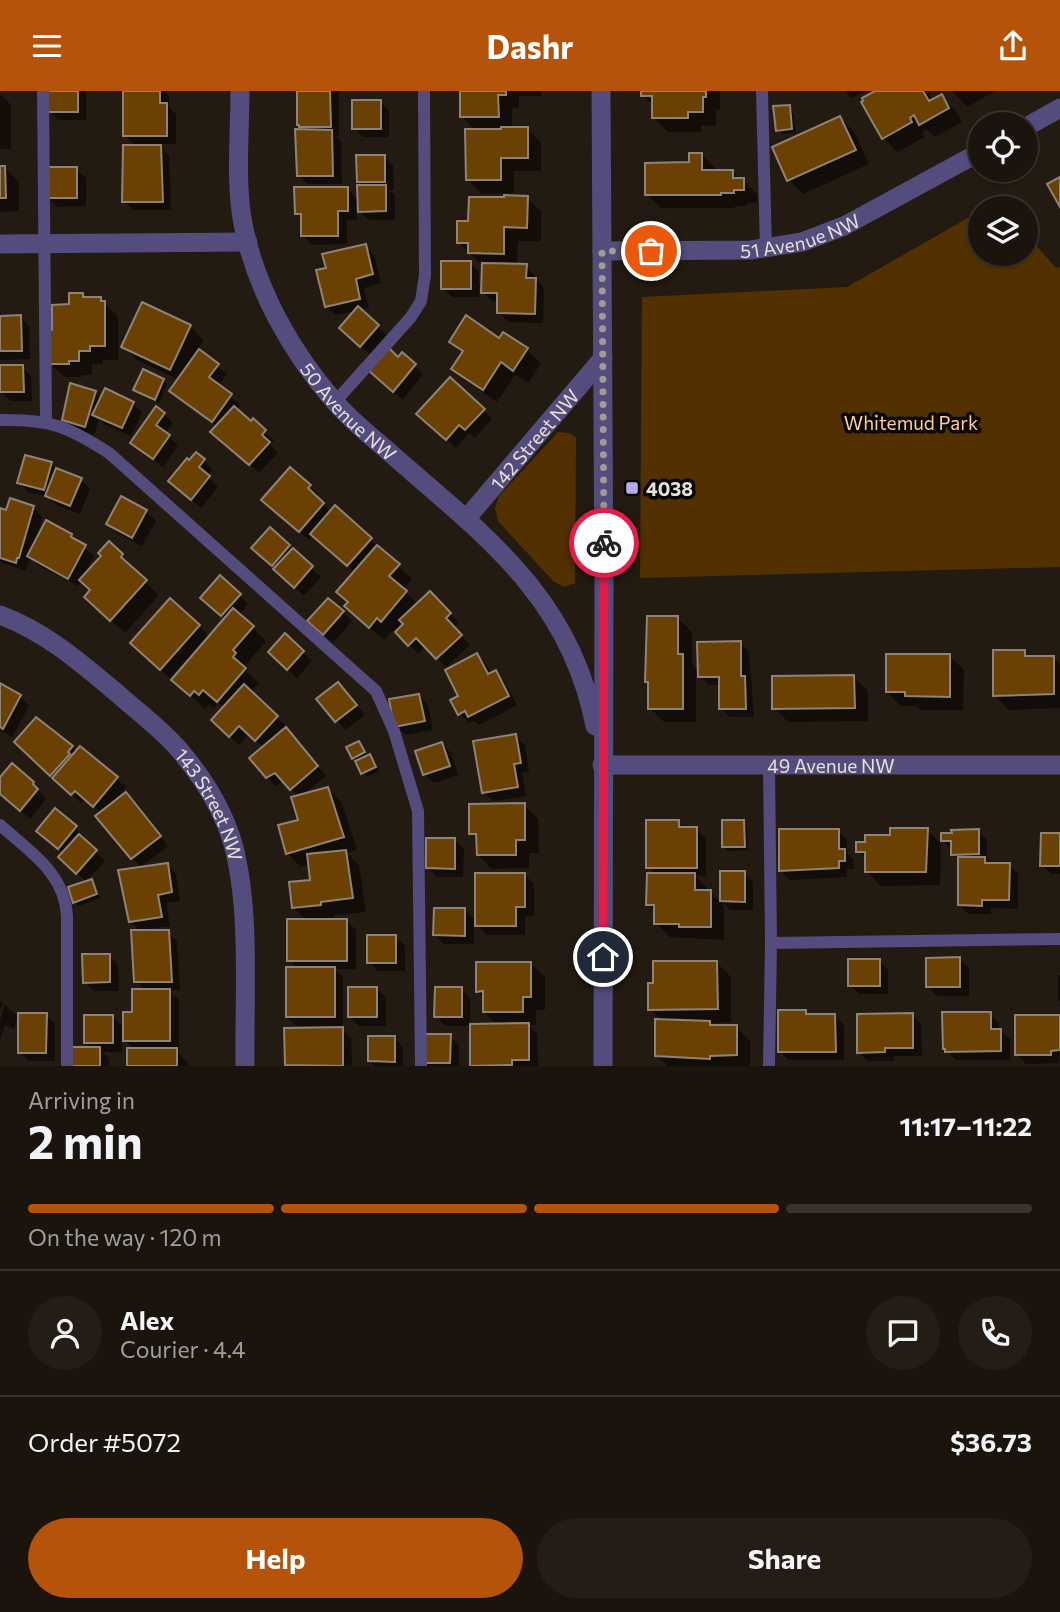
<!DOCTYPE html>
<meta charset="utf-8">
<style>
:root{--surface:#1a140d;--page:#231d16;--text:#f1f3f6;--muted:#9f9e9d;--line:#38332e;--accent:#b45309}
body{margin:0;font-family:Commissioner,sans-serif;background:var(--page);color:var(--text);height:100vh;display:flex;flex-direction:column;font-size:26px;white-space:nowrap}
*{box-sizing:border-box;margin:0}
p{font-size:23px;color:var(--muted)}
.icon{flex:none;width:38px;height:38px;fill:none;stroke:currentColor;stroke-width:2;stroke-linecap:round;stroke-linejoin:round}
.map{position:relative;height:975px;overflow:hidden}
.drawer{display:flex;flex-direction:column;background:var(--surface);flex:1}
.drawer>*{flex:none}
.buttons{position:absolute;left:968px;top:21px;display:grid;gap:14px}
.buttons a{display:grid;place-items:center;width:70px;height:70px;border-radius:50%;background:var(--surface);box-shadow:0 2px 5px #0004,0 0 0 2px var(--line);font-size:35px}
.pin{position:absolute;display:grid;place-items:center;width:60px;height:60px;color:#fff;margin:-30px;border:4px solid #fff;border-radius:50%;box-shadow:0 2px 7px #0007}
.courier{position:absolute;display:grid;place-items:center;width:70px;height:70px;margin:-35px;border:5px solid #e11d48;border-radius:50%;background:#fff;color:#222;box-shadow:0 2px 9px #0007}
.headline em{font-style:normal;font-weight:700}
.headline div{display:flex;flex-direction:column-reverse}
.headline{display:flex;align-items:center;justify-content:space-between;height:119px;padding:0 28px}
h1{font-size:46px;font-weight:700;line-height:52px}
.bar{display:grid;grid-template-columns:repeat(4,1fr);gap:10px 7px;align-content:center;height:84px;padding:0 28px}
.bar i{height:9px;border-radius:5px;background:var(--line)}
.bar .active{background:var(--accent)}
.bar p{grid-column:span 4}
.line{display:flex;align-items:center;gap:18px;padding:0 28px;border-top:2px solid var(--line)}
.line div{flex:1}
.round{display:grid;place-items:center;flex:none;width:74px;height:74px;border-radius:37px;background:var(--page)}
.button{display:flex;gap:14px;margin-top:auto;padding:14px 28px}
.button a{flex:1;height:80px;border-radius:42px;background:var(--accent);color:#fff;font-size:28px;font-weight:700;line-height:80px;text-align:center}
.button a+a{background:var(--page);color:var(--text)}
header{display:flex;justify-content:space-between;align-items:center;height:91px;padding:0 28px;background:var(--accent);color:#fff;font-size:32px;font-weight:700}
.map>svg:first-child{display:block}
.green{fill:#533000}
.shadow{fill:#0007}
.building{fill:#6b4003;stroke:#8f8377;stroke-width:2}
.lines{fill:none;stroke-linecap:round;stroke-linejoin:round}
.service{stroke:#534c7c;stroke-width:12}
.minor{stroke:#534c7c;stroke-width:19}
.tertiary{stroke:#534c7c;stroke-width:19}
.done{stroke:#a29b94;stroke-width:7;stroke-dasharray:0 12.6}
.route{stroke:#e11d48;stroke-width:9}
.poi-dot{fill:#b5acf8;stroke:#0a0604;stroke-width:2.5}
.labels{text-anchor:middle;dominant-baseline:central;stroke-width:7;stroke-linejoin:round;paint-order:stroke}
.street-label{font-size:19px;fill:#e7e1da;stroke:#0a0604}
.park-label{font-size:19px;fill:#fecd9b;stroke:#0a0604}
.poi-label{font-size:19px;font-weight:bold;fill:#e7e1da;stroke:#0a0604;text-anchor:start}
</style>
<header><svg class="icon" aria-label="menu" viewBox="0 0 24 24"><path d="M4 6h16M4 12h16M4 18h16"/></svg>Dashr<svg class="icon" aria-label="share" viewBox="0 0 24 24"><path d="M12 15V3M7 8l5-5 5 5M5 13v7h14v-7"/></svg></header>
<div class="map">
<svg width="1060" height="975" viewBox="0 0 1060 975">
<rect width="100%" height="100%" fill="#231a11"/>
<!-- green -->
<g class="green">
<polygon points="980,120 980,163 1026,163 1026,143 1056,177 1060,176 1060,476 640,487 642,206 847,196"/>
<polygon points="558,341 568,342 576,346 575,492 564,496 553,490 498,430 495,417 499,405"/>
</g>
<!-- shadow -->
<g class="shadow">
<polygon points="49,0 86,0 86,29 58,29 49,20"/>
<polygon points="125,0 164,0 169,5 169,16 176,23 176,53 158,53 169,65 171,119 133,119 124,110 137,56 125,44"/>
<polygon points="299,0 339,0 339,45 336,45 341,50 342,93 308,93 299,84 306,40 299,33"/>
<polygon points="461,0 541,0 541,5 519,5 519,17 512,17 512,38 528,38 541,52 541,80 514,80 514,102 482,103 468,89 476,40 462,25"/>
<polygon points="643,0 720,0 720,19 716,19 716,35 701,34 701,41 668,41 654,27 654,15 643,4"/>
<polygon points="845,0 866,0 852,7"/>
<polygon points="878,0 928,0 933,10 941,5 955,19 962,31 935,46 927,38 922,41 925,46 897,61 884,47 864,11"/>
<polygon points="952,0 995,0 967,16"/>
<polygon points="0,3 11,14 11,58 0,58"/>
<polygon points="380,11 389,20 389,46 363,46 354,37"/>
<polygon points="789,16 793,20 796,42 782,43 778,39"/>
<polygon points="840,27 854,41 869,73 803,103 789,89"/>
<polygon points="701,63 715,77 715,81 732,81 743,89 757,103 757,112 747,112 747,115 735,115 735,117 661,117 647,103"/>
<polygon points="384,65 393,75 394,99 389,99 395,105 395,129 369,129 356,117 357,129 347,129 347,153 312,154 303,144 303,129 297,123 347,97 359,110 364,96 358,91"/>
<polygon points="0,77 5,77 19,91 19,120 0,121"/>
<polygon points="77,78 86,87 86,115 57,116 47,106"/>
<polygon points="527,107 541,120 541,150 518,150 517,174 526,174 544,198 543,232 508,231 499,222 499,211 492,210 479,198 479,206 452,206 443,197 470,172 479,181 479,194 483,194 483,175 458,151 470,131"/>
<polygon points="365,155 374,164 381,192 364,197 369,217 360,219 387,244 370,263 350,246 356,220 335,224 326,215"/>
<polygon points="82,203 87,208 101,208 118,226 118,269 103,269 103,273 92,273 92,284 82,284 82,286 64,286 50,272 54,240 71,215"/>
<polygon points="0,217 1,227 20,226 29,235 30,268 0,269"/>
<polygon points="190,235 203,249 198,260 227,283 218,295 240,314 236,319 274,349 270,354 278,362 259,382 222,350 217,336 171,300 179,289 137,269 123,255"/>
<polygon points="504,243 527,259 541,272 528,292 515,284 497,311 468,291 454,278 463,262 451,250 500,249"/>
<polygon points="398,268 414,274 423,283 403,309 380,289"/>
<polygon points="22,276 31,285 32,310 11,310 1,301"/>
<polygon points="163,289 167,293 159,312 135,299"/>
<polygon points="95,301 102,308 133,312 142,322 131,345 104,333 99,328 94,344 74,338 64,329"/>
<polygon points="483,319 492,328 475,347 469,342 456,357 428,332"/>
<polygon points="164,323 173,332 165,343 178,354 163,376 133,351"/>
<polygon points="196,363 213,379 207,385 218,396 201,417 180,399 190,371"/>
<polygon points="51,373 57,379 81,389 90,398 80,423 56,414 48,406 28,401 19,391"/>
<polygon points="310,395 319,404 316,407 332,422 336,417 412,488 403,499 418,513 430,502 459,532 454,537 470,554 446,576 426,555 418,563 397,541 396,543 392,540 384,549 360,529 350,511 355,481 314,443 309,449 273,418"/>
<polygon points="122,408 146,421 156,430 142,455 117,442 108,433"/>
<polygon points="33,416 42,426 36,449 71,445 94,465 83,485 122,464 136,478 134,480 159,504 125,542 100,520 92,500 81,489 78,495 38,474 31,467 25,480 0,471 0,419 7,421"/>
<polygon points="270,438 321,486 304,505 263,466"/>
<polygon points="239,504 248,513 239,524 266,550 246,574 249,577 246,580 259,592 250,602 286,635 284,637 326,685 302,705 328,698 342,712 357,759 347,762 359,774 366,821 334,824 334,830 347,830 356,839 356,878 335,878 343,886 343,935 339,935 351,947 352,975 287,974 315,938 315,935 296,935 287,926 298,877 289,869 307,830 294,817 312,790 310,773 301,776 287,762 300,730 299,706 285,690 276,695 267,686 264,657 249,643 239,654 213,629 225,617 218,611 214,617 209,613 205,618 173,589 189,570 187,568 170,587 141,561 170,509 210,546 226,528 212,515"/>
<polygon points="343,521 352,530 333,552 318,539"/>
<polygon points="678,527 692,541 692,573 699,581 740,552 749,561 754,626 730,626 721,617 721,594 709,594 696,582 696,631 664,631 650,617 650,594 646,590"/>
<polygon points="285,545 312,570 297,587 279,570"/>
<polygon points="1024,561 1030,566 1053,566 1060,573 1060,617 1009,619 995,605"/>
<polygon points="477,564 486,573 491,583 495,581 504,590 517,614 479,634 474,629 469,632 460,623 460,606"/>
<polygon points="950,565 964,579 963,619 921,619 917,615 901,615 887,601"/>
<polygon points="854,586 868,600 868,630 788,631 774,617"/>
<polygon points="338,593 365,624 345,639 319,609"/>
<polygon points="0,594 20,606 29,615 12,646 0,639"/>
<polygon points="419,604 428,614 433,639 405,644 396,635"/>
<polygon points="515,645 525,654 529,680 522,682 526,705 493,710 484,701"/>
<polygon points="17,651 72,656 77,661 80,658 126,696 114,710 115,712 126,703 168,755 141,776 132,767 101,722 85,708 81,712"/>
<polygon points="358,652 368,666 374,669 379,680 367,686 354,667"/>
<polygon points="442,653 451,662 458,684 434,692 424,683"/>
<polygon points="12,675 33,693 46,708 30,728 0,702 0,689"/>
<polygon points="524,714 538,728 539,762 529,762 529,777 492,778 478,764 478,749 471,742"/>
<polygon points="55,719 85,746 83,749 105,770 86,790 69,775 64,762 47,749"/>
<polygon points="678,731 685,738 696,738 706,747 706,785 696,785 721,812 722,782 744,782 753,791 753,819 730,819 724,812 724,849 670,846 656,832 656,821 648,813 656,784 648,776"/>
<polygon points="743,731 747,735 748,759 728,760 724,755"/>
<polygon points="927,739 941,753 940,794 881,795 867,781 867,769 858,760 892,746"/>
<polygon points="838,740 847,749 847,762 854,769 854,778 847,778 847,786 790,789 781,780"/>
<polygon points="978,740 987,749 987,771 990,774 1009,774 1018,783 1018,818 991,817 991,823 969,823 959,814 960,770 943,750"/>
<polygon points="1060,744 1060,783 1051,783 1042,774"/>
<polygon points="454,749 464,758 463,786 437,786 428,776"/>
<polygon points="167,773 176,783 180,810 166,812 170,835 143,839 143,841 168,841 177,850 180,899 169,899 179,909 179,959 176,959 190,975 129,975 135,959 125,949 134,923 145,899 136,890 141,841 130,830"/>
<polygon points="525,784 534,793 534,825 525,825 525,844 486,844 474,831 474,853 444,853 435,844 465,819 477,831"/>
<polygon points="91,790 95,794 100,807 79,815 75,811"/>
<polygon points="396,846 405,855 405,880 378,880 369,871"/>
<polygon points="109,865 118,874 119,900 94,900 84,891"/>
<polygon points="959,868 969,877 969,905 937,905 928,895"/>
<polygon points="879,870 888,879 888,903 859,903 850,894"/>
<polygon points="717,872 731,886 731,931 709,932 713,936 736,936 750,950 750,975 667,975 656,964 662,930 650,918"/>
<polygon points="531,873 545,886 545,919 536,919 536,934 528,934 537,943 538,975 473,975 498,935 484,921 484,907 478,900"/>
<polygon points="1058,884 1060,884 1060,911 1058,909"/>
<polygon points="376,897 386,907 386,935 359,935 350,926"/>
<polygon points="461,898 470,907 470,935 445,935 436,925"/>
<polygon points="0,910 18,925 14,938 5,934 0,949 0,929 5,914 2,914 0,919"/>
<polygon points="806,920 810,925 835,925 844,934 844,969 789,969 780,960"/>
<polygon points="990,923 999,932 999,939 1010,948 1010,969 956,969 944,957"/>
<polygon points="46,924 55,933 55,970 29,970 19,961"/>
<polygon points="912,924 921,933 922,965 894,965 894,970 868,970 859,961"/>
<polygon points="112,925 122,935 122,961 102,961 109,967 109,975 72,975 92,958 85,951"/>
<polygon points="1060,926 1059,972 1026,973 1017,964"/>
<polygon points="450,945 459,954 459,975 429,975 425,971"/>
<polygon points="394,947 403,956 403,975 375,975 369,970"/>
</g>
<!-- building -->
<g class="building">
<rect x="48" y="0" width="30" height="21"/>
<polygon points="123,0 160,0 160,12 167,12 167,45 123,45"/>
<polygon points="297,0 330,0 331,36 299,36 299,34 297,34"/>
<polygon points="460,0 506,0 506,4 498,4 499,26 460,26"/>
<polygon points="641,0 706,0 706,6 703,6 703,21 688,21 688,27 652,27 652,5 641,5"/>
<polygon points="875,0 923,0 929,10 942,3 949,17 919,34 914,24 910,27 912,31 882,48 861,11 863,10 862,7"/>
<rect x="352" y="9" width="29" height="29"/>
<polygon points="790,14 792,38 776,40 773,15"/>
<polygon points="840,25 856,59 787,90 772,56"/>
<polygon points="501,36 528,36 528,67 501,67 501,89 466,89 465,38 501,38"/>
<polygon points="295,38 332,39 333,85 297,85"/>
<polygon points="123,54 161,54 163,111 122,111"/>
<polygon points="689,62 702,62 702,79 733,79 733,87 744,87 744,99 734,99 734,102 721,102 721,104 645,104 645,72 689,71"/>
<polygon points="356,64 385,64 385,91 357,91"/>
<polygon points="0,75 5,75 6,107 0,107"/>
<rect x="46" y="76" width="31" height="31"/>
<polygon points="1060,86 1060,116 1047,93"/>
<polygon points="357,94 386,94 386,120 358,121"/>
<polygon points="294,96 348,96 348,120 338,120 338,145 301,145 301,123 295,123"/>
<polygon points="504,104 528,105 527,137 504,136 504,163 468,162 468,152 457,152 457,130 468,130 469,106 504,106"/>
<polygon points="366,153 373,183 356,188 360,208 325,216 316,179 326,177 322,163"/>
<rect x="441" y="170" width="30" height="28"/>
<polygon points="482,172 527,173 526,187 536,187 535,223 497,222 497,202 481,202"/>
<polygon points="69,202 83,202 83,206 101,206 101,210 105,210 105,255 90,255 90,260 79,260 79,270 69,270 69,273 48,273 48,239 52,239 52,214 69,213"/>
<polygon points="142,211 191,234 170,279 121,256"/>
<polygon points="358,215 379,234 360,256 339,237"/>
<polygon points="21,224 22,260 0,260 0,225"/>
<polygon points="466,224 499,247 503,241 528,257 513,280 501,271 483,299 451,278 463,260 449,251"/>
<polygon points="389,257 398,266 402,261 416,273 393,301 369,280"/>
<polygon points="199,258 219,273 209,286 232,303 212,331 169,300"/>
<polygon points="0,274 23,274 24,301 0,301"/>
<polygon points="143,278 164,288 155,309 133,299"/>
<polygon points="450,286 485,318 465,339 459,334 446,349 416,323"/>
<polygon points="70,292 96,300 85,336 62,329"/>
<polygon points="105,297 134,311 122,337 92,324"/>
<polygon points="156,315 165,322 156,334 170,344 153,368 130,352"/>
<polygon points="234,315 251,330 253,327 266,339 262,344 270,351 249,374 210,341"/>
<polygon points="196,361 205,368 199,376 210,385 191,409 168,390 187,367 189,369"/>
<polygon points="25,364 52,371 44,399 17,392"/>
<polygon points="290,376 311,394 308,397 324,412 299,441 261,409"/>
<polygon points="56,377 82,387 70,415 45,405"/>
<polygon points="121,405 147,419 132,447 106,433"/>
<polygon points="10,407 34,415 19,467 17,467 16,472 0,467 0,417 6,419"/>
<polygon points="335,414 372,447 347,475 310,443"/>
<polygon points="46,429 72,443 71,446 86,454 68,488 27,465"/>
<polygon points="270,436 290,454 272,475 251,457"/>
<polygon points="109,450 123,463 121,466 147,489 110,530 84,506 90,499 79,489 101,465 98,462"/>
<polygon points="377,454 400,473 389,485 407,500 381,531 377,527 369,537 344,515 348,511 336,501"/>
<polygon points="293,457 313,475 294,497 273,478"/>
<polygon points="220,484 241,503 221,525 200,507"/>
<polygon points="430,500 451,522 446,527 462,544 436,568 416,547 408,555 395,541 403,533 399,529"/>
<polygon points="170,507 200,534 160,579 130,552"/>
<polygon points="328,507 344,520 323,544 307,530"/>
<polygon points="233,517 254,535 233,559 236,562 233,566 246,577 217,611 203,599 199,604 194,600 190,605 171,589"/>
<polygon points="647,525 678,525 678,563 683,563 683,618 648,618 648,591 645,591"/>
<polygon points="285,542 304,560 287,579 268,561"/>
<polygon points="741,550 741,585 745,585 746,618 719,618 719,586 698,586 697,551"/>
<polygon points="993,559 1025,559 1025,565 1054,565 1054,603 993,605"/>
<polygon points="477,562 488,583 496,579 509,605 468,626 465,620 458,624 450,609 458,605 445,579"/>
<polygon points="886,563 950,563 950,606 905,605 905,601 886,601"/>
<polygon points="854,584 855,617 772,618 772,585"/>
<polygon points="338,591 357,614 335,631 316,608"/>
<polygon points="0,592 21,604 3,638 0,636"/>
<polygon points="244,593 278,625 255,650 239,635 229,646 211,629"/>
<polygon points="419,603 425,630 394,636 389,608"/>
<polygon points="36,626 73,655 68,661 70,663 50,685 14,651"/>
<polygon points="286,636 318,675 290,699 275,682 266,687 249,667"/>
<polygon points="516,643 521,672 514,673 518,696 482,702 473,650"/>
<polygon points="359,650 365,661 352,668 346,656"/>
<polygon points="442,651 450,675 423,684 415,660"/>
<polygon points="80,655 118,686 93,716 75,700 71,704 52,687"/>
<polygon points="370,663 376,676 361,683 355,670"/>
<polygon points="12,672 34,691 33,693 38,698 20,720 0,703 0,686"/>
<polygon points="328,696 344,746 286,763 278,734 298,729 291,706"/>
<polygon points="126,701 161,745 131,768 95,725"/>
<polygon points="525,712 525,749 516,749 516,764 477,764 476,743 469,743 469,713"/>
<polygon points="55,717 77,735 58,758 36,740"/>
<polygon points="646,729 679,729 679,736 697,736 697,777 646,777"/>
<polygon points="722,729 744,729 745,756 722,756"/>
<polygon points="890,737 928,737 926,781 865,781 865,761 856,761 856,751 865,751 865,744 890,744"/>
<polygon points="779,738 839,738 839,758 845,758 845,770 839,770 839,777 779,780"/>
<polygon points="979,738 979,763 951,764 951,750 941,750 941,742 952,742 951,739"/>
<polygon points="1041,742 1060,742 1060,775 1040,775"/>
<polygon points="79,743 97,759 76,783 58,766"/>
<polygon points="426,747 455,747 455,778 426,777"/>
<polygon points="346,759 353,807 321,811 321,814 292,817 289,791 310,789 307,763"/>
<polygon points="958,766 985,766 985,772 1010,772 1009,809 982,809 982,815 958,814"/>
<polygon points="168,772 172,801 158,804 162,826 129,831 118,779"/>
<polygon points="720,780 745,780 745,811 720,810"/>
<polygon points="475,782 525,782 525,816 516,816 516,835 475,835"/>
<polygon points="647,782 695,782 695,799 711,799 711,836 679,836 679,833 654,833 654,814 646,814"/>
<polygon points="92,788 97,803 73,812 68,796"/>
<polygon points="434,817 465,817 465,845 433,844"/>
<rect x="287" y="828" width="60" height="42"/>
<polygon points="131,839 169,839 172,891 134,891"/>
<rect x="367" y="844" width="29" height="28"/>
<polygon points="82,863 110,863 110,891 83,892"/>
<polygon points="960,866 960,896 926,896 926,867"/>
<rect x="848" y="868" width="32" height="27"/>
<polygon points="653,870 717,870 718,918 648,919 648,892 653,892"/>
<polygon points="476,871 531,871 531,906 523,906 523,921 483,921 483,900 476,901"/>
<rect x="286" y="876" width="49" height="50"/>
<rect x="348" y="896" width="29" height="30"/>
<polygon points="435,896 462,896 462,926 434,926"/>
<polygon points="132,898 170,898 170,950 123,950 123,921 132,921"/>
<polygon points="778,919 806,919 806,923 835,923 836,961 778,961"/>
<polygon points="942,921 991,921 991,938 1001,938 1001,960 945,961 945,958 943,958"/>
<polygon points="18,922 47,922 46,962 18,962"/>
<polygon points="913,922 913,957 885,957 885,961 857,962 857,923"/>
<rect x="84" y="924" width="29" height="28"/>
<polygon points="1015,924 1060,924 1060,959 1051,960 1051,964 1015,964"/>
<polygon points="655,928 710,930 710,934 737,934 737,964 710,965 710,968 655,965"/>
<polygon points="529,932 529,969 512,969 512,974 470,975 470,933"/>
<polygon points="343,936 343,975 285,974 284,937"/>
<polygon points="424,943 451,943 450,972 423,972"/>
<polygon points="368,945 395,945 395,971 368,970"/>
<rect x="70" y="956" width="30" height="19"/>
<rect x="127" y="957" width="50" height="18"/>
</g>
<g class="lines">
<!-- service -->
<g class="service">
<polyline points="43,0 46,331"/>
<polyline points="762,0 766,158"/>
<polyline points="335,311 411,226 421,210 425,184 424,0"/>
<path d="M0,329c50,-1 67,6 109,33l267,238 18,40 24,80 3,255"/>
<polyline points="769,673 771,852 769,975"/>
<path d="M0,734c29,26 65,48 67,91v150"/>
<polyline points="771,852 1060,848"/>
</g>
<!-- minor -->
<g class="minor">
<polyline points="1026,36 1060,17"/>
<polyline points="0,153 248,151"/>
<path id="s1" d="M602,160l149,-1 51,-8 42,-16 136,-74"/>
<path id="s2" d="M466,428l137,-161"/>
<path id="s3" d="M0,524c46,17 81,48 118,79 21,19 45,36 63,58 22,26 42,58 52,92 18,66 11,153 12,222"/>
<path id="s4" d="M602,674h458"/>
</g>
<!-- tertiary -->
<g class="tertiary">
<path id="s5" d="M240,0c0,42 -5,92 3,133 13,65 48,128 92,178 18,21 41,38 62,57 91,79 174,141 198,267"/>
<polyline points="601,0 604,493 603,975"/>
</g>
</g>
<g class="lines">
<!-- done -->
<polyline class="done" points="604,452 602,160 651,160"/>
<!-- route -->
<polyline class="route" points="603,866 604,452"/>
</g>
<!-- markers -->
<rect class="poi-dot" x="625" y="390" width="14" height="14" rx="3.5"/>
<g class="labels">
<!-- street labels -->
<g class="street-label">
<text stroke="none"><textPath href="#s1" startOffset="200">51 Avenue NW</textPath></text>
<text stroke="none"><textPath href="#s5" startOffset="352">50 Avenue NW</textPath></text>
<text stroke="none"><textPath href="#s2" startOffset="105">142 Street NW</textPath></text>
<text stroke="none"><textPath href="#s4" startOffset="229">49 Avenue NW</textPath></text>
<text stroke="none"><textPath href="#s3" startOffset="289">143 Street NW</textPath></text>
</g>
<!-- park labels -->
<g class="park-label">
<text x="911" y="331">Whitemud Park</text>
</g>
<!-- poi labels -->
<g class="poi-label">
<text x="646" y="397">4038</text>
</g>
</g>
</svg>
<div class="buttons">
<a><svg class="icon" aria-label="locate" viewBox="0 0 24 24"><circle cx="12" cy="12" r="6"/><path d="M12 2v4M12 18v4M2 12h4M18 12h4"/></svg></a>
<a><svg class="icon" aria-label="layers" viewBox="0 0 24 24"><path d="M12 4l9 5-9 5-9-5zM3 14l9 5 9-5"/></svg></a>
</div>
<div class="pin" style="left:651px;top:160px;background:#ea580c"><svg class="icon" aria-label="bag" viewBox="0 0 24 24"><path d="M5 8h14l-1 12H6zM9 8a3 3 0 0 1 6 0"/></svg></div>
<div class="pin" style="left:603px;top:866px;background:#1f2937"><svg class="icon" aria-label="home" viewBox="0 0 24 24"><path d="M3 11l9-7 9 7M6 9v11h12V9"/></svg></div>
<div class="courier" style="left:604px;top:452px"><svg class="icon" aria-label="bike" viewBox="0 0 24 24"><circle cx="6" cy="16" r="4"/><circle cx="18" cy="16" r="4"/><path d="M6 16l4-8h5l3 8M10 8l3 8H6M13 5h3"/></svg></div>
</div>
<section class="drawer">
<div class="headline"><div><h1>2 min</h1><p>Arriving in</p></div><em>11:17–11:22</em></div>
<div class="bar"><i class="active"></i><i class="active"></i><i class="active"></i><i></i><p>On the way · 120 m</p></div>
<div class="line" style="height:126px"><a class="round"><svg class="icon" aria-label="person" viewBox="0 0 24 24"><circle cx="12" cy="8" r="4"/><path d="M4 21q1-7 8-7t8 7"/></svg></a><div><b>Alex</b><p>Courier · 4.4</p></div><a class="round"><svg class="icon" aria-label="chat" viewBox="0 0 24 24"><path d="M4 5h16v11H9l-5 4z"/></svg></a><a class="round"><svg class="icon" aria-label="phone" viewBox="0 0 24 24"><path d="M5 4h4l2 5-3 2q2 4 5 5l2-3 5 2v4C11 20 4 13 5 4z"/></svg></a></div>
<div class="line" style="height:91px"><div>Order #5072</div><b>$36.73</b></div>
<div class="button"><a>Help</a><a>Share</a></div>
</section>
